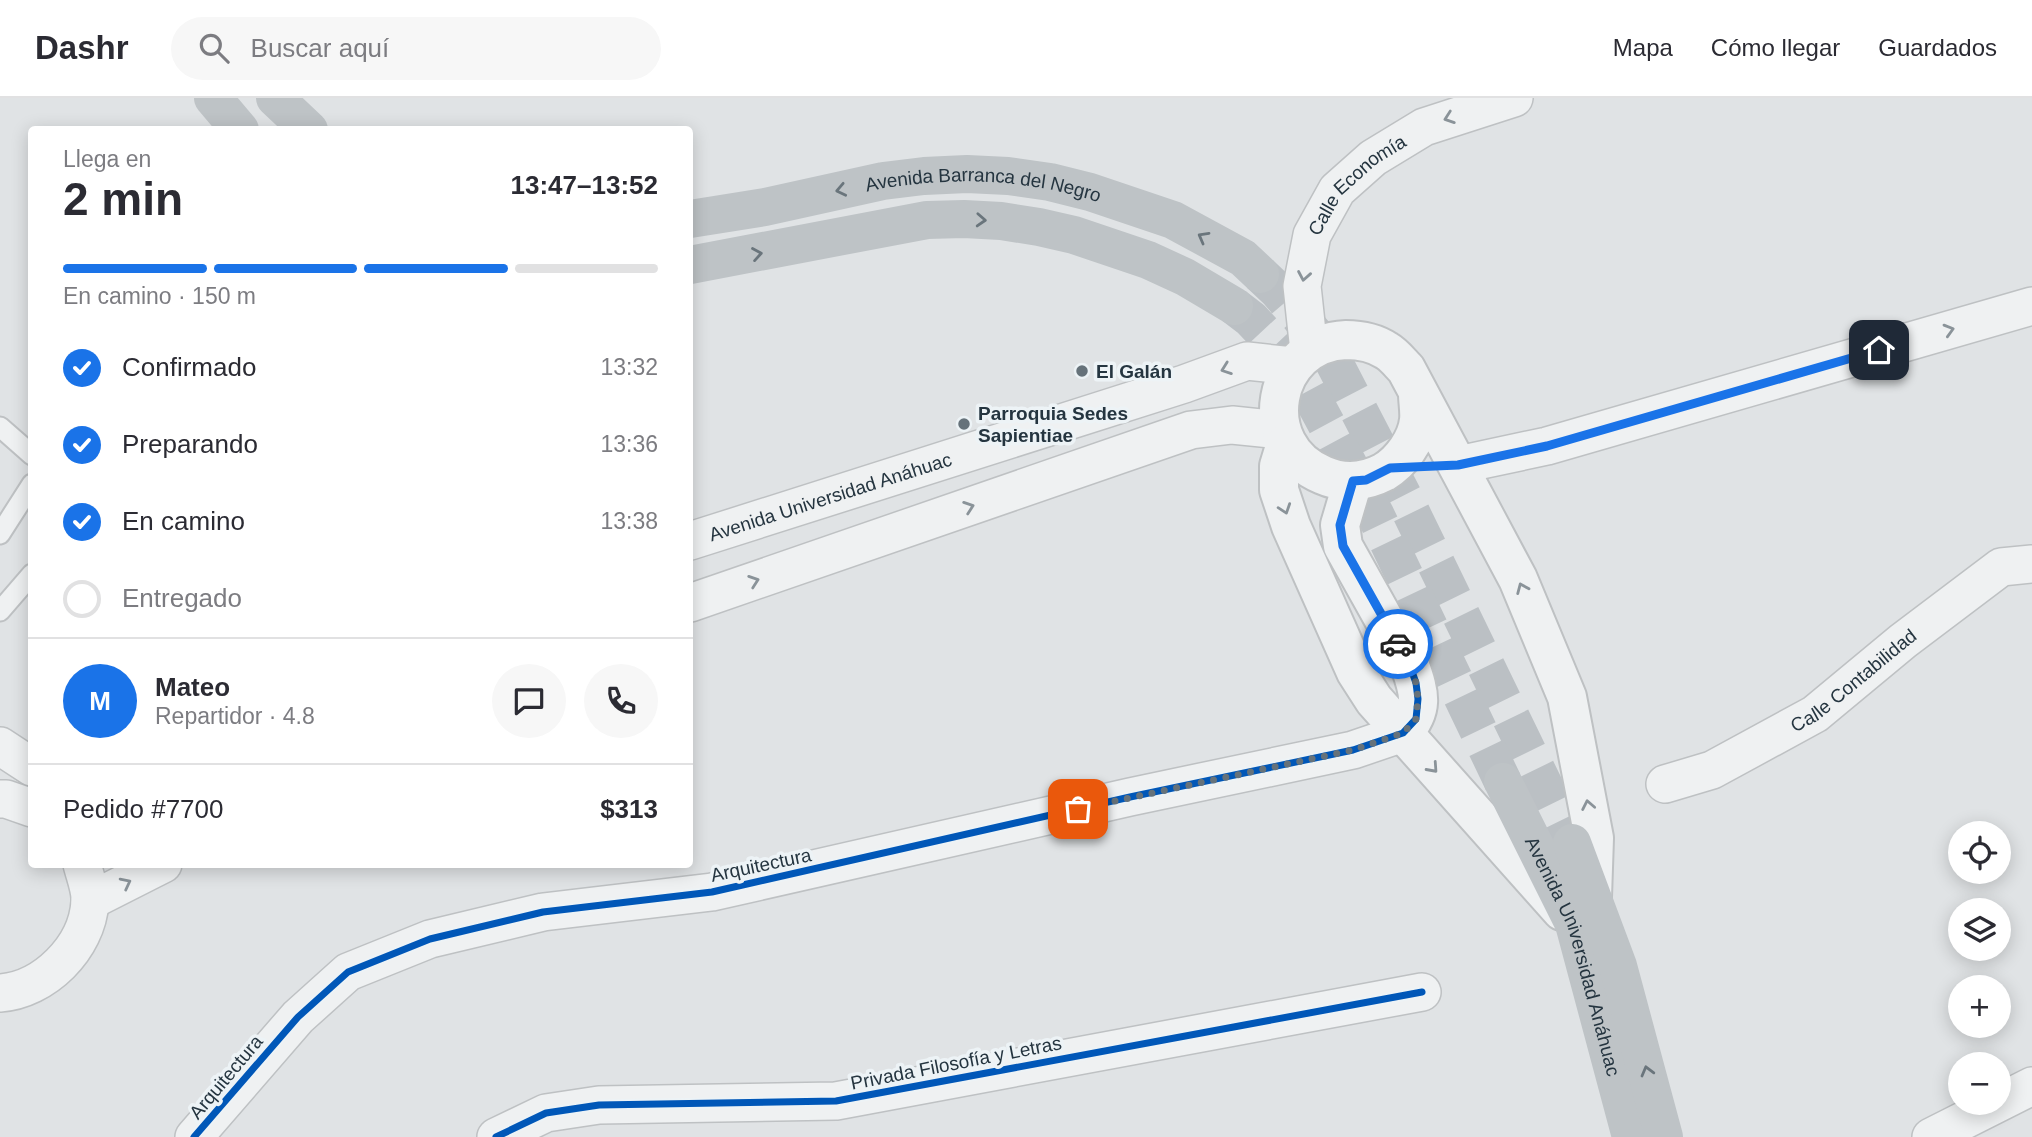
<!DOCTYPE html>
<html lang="es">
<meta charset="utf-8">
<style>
:root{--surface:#fff;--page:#f7f7f7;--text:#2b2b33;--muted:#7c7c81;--line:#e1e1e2;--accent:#1a73e8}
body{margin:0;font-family:Helvetica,sans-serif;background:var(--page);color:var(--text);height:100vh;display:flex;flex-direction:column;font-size:26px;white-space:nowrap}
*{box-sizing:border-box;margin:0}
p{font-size:23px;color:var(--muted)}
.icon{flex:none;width:38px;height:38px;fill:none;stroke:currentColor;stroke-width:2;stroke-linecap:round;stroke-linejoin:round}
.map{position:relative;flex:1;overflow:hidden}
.side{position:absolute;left:28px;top:28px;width:665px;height:742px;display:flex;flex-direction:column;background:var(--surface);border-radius:7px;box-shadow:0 4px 18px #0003}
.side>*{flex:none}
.fabs{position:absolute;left:1948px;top:723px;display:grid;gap:14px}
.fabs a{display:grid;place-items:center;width:63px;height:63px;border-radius:50%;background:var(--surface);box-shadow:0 4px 18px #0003;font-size:35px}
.pin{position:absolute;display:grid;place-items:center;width:60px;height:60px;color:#fff;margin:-30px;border-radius:14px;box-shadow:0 4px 10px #0006}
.courier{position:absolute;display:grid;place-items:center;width:70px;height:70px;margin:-35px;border:5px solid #1a73e8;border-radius:50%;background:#fff;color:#222;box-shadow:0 2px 9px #0007}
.headline em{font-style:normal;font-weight:600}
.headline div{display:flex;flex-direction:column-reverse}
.headline{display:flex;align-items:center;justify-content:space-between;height:119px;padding:0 35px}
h1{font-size:46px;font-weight:600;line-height:52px}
.bar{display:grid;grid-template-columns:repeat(4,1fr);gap:10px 7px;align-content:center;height:84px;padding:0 35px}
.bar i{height:9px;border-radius:5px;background:var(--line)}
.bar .on{background:var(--accent)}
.bar p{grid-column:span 4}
.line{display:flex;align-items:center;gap:18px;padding:0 35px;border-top:2px solid var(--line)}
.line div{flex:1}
.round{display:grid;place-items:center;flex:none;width:74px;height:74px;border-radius:37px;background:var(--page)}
ol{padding:0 35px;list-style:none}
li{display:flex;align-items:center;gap:21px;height:77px}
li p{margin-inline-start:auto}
li .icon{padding:7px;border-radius:50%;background:var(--accent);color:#fff;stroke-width:4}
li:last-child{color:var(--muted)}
li i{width:38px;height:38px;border:4px solid var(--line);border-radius:50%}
header{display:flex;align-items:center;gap:42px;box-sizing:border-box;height:98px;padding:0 35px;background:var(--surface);border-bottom:2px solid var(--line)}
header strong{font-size:33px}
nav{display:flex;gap:38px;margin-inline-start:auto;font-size:24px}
.search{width:490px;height:63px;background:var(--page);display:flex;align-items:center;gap:18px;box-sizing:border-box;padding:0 24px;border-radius:38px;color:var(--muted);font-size:26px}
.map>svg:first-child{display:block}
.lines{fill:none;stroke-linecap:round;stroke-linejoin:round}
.secondary-tunnel{stroke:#bbc0c4;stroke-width:38;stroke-dasharray:38 19;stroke-linecap:butt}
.service-casing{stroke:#bec1c3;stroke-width:23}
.minor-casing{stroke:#bec1c3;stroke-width:40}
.tertiary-casing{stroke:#bec1c3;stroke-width:42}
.service{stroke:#eff1f2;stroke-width:19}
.minor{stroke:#eff1f2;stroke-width:37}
.tertiary{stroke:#eff1f2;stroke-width:38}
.secondary{stroke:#bec3c6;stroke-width:38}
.cycleway-casing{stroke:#edf3f6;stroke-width:11}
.cycleway{stroke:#0057b8;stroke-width:7}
.oneway{stroke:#8a9399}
.oneway2{stroke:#6a757c}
.done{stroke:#66727a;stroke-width:7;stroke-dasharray:0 12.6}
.route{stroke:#1a73e8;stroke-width:9}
.poi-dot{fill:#66727a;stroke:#edf3f6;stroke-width:2.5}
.labels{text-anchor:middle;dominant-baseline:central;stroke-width:7;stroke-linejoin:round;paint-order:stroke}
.street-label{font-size:19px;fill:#253540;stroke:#edf3f6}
.poi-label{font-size:19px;font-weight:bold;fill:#253540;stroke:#edf3f6;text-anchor:start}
</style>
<header>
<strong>Dashr</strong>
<div class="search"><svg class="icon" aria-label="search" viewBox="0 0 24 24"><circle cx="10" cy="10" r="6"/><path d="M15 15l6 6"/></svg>Buscar aquí</div>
<nav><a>Mapa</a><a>Cómo llegar</a><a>Guardados</a></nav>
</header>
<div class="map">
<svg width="2032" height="1039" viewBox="0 0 2032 1039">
<rect width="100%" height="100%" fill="#e0e3e5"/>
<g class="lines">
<!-- secondary-tunnel -->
<g class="secondary-tunnel">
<polyline points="1260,176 1278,193 1327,251 1404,400 1572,745"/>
<polyline points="1234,208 1251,221 1295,268 1375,416 1503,684"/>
</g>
<defs>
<g id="service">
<polyline points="0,329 32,357"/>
<polyline points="0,436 32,386"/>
<polyline points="0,513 32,476"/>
</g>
<g id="minor">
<path id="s1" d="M1309,253l-7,-65 10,-51 25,-45 36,-32 51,-31 90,-29"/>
<polyline points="1458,367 1547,348 2032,208"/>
<path id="s2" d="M690,443l494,-157 63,-23 46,5"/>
<polyline points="690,505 1191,332 1232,327 1281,332"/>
<polyline points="0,648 32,669"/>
<path id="s3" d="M1665,686l47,-14 103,-56 88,-73 98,-74 31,-3"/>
<polyline points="0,701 6,701 32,710"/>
<polyline points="90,803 163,766"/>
<path d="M0,895c44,-3 87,-45 90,-91 1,-11 -5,-26 -8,-38"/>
<polyline points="194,1039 298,919 348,874 430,841 543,814 712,794 1130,699 1353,652 1403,635"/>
<polyline points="496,1039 546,1015 599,1007 836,1003 1422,894"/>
<polyline points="1931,1039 2032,988"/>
</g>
<g id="tertiary">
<path d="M1418,296c0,8 2,18 1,26 -2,20 -18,42 -35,52 -19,10 -41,12 -61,3 -70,-29 -52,-132 23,-135 14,0 29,3 41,11 7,4 13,12 19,18l112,210 49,118 27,141 -2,59"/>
<polyline points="1286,345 1279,368 1279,392 1291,428 1356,574 1374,602 1562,813"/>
<path d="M1353,383l-13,44 3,21 67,120c10,28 14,44 -7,67"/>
</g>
</defs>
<!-- service casing -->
<use href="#service" class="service-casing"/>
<!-- minor casing -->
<use href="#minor" class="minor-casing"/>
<!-- tertiary casing -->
<use href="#tertiary" class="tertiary-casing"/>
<!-- service -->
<use href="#service" class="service"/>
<!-- minor -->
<use href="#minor" class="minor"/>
<!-- tertiary -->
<use href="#tertiary" class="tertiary"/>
<!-- secondary -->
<g class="secondary">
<polyline points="213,0 240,32"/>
<polyline points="275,0 309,32"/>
<path id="s4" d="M690,121l75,-12 118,-26 41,-5 43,-2 41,2 42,6 40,10 83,28 70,38 17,16"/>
<polyline points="690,167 927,122 964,121 1001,123 1039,129 1074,137 1148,162 1185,179 1234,208"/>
<path id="s5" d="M1503,684l71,142 57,213"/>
<polyline points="1572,745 1618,868 1664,1039"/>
</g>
<defs>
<g id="cycleway">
<polyline points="194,1039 298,919 348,874 430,841 543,814 712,794 1130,699 1353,652 1403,635 1416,621 1418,601 1416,585 1410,568 1343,448 1340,427 1353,383"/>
<polyline points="496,1039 546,1015 599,1007 836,1003 1422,894"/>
</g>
</defs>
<!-- cycleway casing -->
<use href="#cycleway" class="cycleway-casing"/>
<!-- cycleway -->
<use href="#cycleway" class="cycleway"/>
</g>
<!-- one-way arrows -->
<defs><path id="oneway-chevron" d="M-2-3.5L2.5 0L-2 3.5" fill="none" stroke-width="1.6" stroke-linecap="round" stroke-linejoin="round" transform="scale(1.75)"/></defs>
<g class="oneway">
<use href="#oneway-chevron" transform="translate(1449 20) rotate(161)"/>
<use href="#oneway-chevron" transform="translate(1304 178) rotate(100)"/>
<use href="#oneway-chevron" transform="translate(1949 232) rotate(-16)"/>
<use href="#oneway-chevron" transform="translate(1226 271) rotate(160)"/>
<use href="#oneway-chevron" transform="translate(969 409) rotate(-19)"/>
<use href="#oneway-chevron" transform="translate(1285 411) rotate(71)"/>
<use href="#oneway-chevron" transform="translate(754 483) rotate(-19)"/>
<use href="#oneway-chevron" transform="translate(1522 490) rotate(-113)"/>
<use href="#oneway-chevron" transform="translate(1433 670) rotate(48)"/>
<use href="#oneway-chevron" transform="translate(1588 707) rotate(-101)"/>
<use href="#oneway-chevron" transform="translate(126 785) rotate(-27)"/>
</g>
<g class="oneway2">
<use href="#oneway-chevron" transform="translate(841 92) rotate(168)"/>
<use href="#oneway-chevron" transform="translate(981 122) rotate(3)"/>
<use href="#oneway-chevron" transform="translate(1203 139) rotate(-151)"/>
<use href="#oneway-chevron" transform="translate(757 156) rotate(-10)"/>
<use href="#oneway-chevron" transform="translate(1647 973) rotate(-105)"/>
</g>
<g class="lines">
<!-- done -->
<polyline class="done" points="1078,711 1353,652 1403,635 1416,621 1418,601 1416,585 1410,568 1398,546"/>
<!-- route -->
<polyline class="route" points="1398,546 1343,448 1340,427 1353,383 1366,382 1390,370 1458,367 1547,348 1879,252"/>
</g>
<!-- markers -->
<g class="poi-dot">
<circle cx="1082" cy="273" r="7"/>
<circle cx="964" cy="326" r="7"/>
</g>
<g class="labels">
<!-- street labels -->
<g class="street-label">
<text stroke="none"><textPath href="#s1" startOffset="186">Calle Economía</textPath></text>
<text stroke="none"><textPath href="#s4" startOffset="298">Avenida Barranca del Negro</textPath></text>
<text stroke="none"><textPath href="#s2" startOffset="147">Avenida Universidad Anáhuac</textPath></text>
<text stroke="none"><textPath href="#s3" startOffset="217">Calle Contabilidad</textPath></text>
<text transform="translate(761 767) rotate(-12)">Arquitectura</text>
<text stroke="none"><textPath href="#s5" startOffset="189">Avenida Universidad Anáhuac</textPath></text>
<text transform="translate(956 965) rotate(-11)">Privada Filosofía y Letras</text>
<text transform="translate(226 979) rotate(-50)">Arquitectura</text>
</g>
<!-- poi labels -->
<g class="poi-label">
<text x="1096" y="273">El Galán</text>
<text x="978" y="315">Parroquia Sedes<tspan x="978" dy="22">Sapientiae</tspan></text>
</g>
</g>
</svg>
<div class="fabs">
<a><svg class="icon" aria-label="locate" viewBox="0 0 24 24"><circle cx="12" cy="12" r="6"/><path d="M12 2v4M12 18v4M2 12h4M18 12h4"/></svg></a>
<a><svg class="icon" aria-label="layers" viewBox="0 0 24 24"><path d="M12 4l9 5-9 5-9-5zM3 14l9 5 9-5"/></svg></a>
<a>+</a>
<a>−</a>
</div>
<div class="pin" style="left:1078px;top:711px;background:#ea580c"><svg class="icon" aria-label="bag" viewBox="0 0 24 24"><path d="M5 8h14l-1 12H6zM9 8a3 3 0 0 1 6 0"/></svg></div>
<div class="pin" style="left:1879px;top:252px;background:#1f2937"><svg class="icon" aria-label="home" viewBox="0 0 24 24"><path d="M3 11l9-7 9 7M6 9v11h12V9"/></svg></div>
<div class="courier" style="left:1398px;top:546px"><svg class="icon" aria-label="car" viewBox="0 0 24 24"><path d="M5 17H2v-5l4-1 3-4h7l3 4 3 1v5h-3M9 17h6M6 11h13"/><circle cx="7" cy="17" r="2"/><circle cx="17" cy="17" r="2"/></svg></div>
<section class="side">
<div class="headline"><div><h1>2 min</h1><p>Llega en</p></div><em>13:47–13:52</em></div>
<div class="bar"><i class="on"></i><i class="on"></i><i class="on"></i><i></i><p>En camino · 150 m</p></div>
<ol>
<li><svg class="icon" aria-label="check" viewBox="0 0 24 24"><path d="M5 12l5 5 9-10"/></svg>Confirmado<p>13:32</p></li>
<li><svg class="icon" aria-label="check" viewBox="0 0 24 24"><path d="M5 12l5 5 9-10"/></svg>Preparando<p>13:36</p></li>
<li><svg class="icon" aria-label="check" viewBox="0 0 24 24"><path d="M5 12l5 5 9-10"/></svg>En camino<p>13:38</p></li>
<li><i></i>Entregado</li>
</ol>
<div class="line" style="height:126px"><b class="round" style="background:var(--accent);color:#fff">M</b><div><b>Mateo</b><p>Repartidor · 4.8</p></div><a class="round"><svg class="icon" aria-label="chat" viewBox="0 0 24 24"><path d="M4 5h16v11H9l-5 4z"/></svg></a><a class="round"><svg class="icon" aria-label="phone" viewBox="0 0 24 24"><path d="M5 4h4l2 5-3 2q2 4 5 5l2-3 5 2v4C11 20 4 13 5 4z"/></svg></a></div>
<div class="line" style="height:91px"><div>Pedido #7700</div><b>$313</b></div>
</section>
</div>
